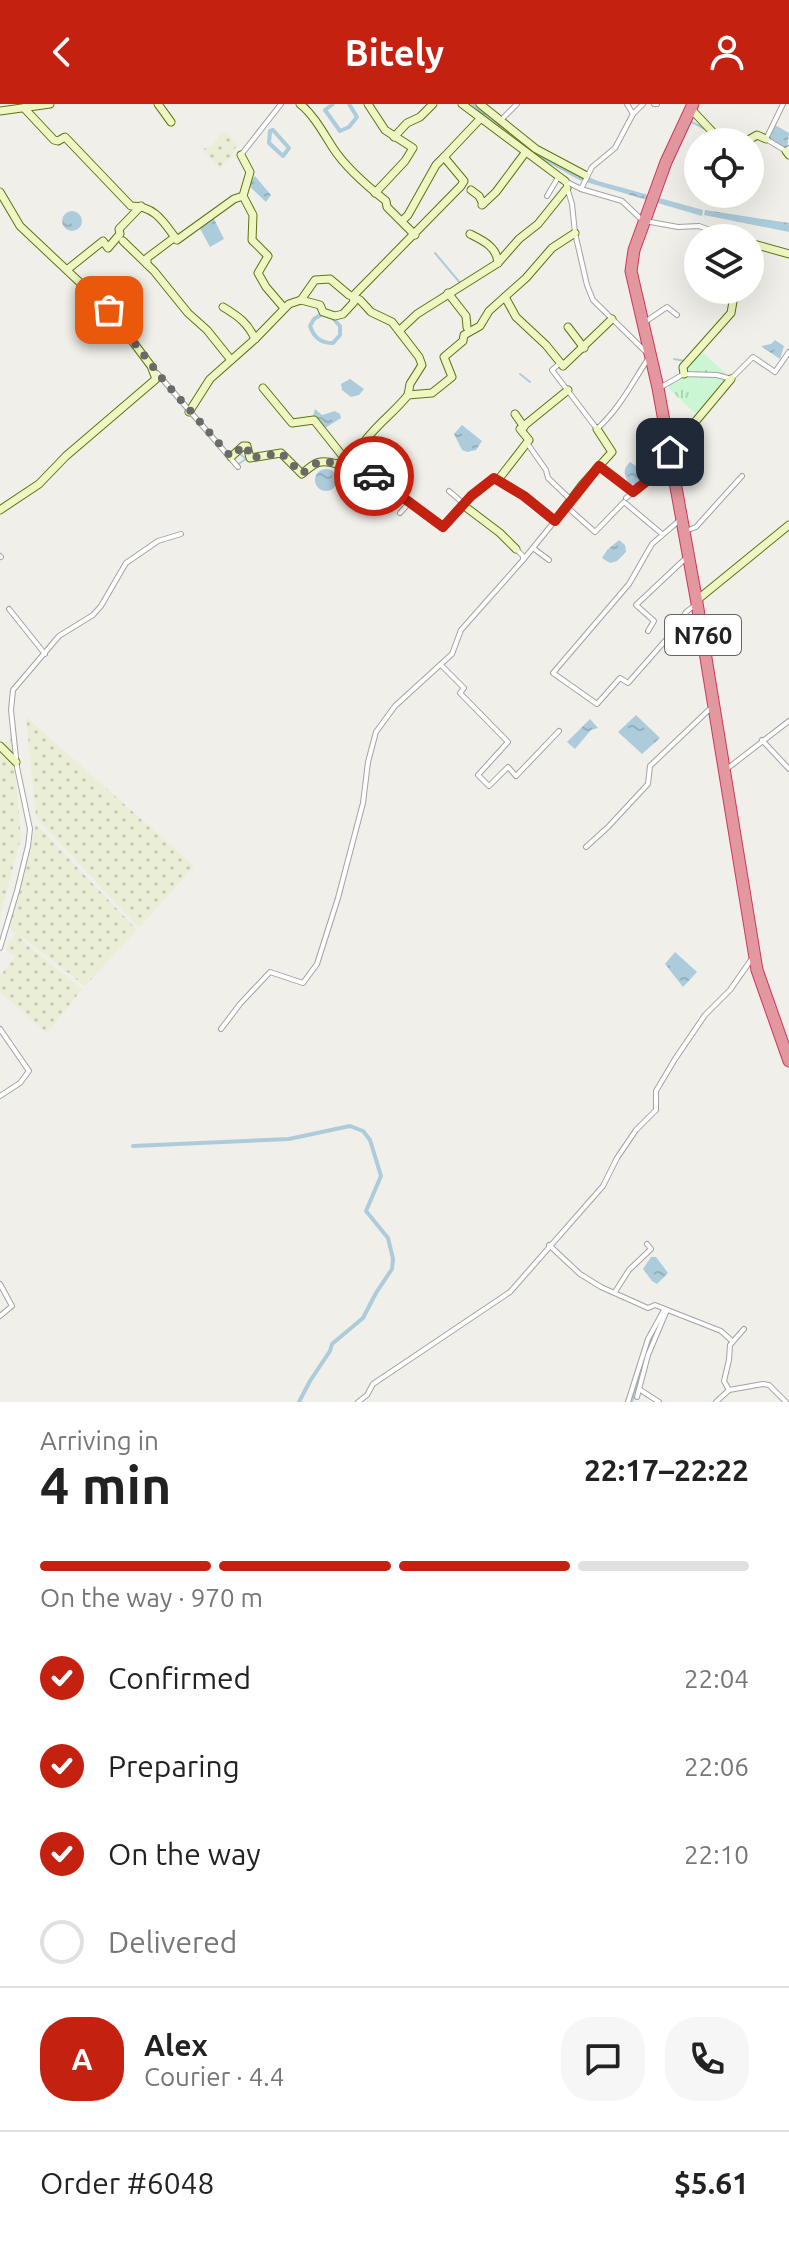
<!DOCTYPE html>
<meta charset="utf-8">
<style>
:root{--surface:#fff;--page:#f6f6f6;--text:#222;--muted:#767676;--line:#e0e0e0;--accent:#c42110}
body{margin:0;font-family:Ubuntu,sans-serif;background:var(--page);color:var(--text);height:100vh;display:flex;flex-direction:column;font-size:30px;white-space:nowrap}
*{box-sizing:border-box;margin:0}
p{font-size:26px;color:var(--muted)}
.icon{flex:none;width:44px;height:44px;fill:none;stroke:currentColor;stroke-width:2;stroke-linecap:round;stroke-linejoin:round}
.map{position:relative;height:1298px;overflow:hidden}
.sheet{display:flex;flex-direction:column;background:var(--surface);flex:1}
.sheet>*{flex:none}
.fabs{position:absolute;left:684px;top:24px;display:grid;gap:16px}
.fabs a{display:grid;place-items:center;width:80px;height:80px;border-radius:50%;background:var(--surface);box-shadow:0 8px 32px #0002;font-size:40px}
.pin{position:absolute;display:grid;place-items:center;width:68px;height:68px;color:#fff;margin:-34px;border-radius:16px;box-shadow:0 4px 12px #0006}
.courier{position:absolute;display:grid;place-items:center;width:80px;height:80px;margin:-40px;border:6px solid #c42110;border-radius:50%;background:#fff;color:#222;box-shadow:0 2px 10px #0007}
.headline em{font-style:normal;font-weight:700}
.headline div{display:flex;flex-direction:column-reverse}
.headline{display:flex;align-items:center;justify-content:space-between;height:136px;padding:0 40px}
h1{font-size:52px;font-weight:700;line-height:60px}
.bar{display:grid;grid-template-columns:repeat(4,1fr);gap:12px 8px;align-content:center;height:96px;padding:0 40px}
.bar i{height:10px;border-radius:6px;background:var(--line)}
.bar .selected{background:var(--accent)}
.bar p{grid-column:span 4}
.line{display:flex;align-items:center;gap:20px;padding:0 40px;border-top:2px solid var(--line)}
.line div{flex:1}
.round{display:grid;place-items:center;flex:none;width:84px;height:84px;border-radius:32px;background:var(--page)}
ol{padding:0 40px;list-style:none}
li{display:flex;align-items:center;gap:24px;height:88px}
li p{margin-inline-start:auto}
li .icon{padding:8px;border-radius:50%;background:var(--accent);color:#fff;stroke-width:4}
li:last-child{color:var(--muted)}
li i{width:44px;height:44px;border:4px solid var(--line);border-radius:50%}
header{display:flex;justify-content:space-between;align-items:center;height:104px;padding:0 40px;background:var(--accent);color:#fff;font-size:36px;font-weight:700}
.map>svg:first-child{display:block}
.farmland{fill:url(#farmland-dots)}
.park{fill:url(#park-tufts)}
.water{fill:url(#water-ripples)}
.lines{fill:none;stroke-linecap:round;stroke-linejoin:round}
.stream{stroke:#adccdb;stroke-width:2}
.canal{stroke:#adccdb;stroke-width:4}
.street-casing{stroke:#a3a3a3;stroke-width:6}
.secondary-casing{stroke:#5e740e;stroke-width:9}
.highway-casing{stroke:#cf365c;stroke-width:13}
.street{stroke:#fff;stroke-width:4}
.secondary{stroke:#eef6c3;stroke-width:7}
.highway{stroke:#e2989e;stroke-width:11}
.done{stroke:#6a6a68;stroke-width:8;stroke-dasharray:0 14.4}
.route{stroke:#c42110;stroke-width:10}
.labels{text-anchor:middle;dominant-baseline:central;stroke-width:7;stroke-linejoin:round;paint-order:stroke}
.shield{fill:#fff;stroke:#646464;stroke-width:2}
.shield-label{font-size:24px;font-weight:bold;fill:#222}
</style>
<header><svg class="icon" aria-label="back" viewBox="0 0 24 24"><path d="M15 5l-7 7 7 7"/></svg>Bitely<svg class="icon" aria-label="person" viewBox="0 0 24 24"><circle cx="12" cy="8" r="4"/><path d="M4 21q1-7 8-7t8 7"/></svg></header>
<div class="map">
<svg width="789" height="1298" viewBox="0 0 789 1298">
<defs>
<pattern id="farmland-dots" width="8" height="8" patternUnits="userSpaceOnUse" patternTransform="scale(2)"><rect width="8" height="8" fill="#eaeed6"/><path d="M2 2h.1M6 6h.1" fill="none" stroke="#c8ccb7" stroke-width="1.8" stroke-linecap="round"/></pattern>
<pattern id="park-tufts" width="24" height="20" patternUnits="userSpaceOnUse" patternTransform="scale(2)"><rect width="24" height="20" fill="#cbf6d3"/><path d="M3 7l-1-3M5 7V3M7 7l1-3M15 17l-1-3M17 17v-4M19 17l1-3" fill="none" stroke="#aed3b5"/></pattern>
<pattern id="water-ripples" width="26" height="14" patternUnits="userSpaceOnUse" patternTransform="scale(2)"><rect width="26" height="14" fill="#adccdb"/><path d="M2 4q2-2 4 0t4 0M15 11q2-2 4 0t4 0" fill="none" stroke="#95afbc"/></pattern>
</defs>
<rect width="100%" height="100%" fill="#f1efe9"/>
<!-- farmland -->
<g class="farmland">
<polygon points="226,28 237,40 232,52 219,64 203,45 213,41 221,29"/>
<polygon points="26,613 194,762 139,824 36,713"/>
<polygon points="12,631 21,734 0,812 0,645"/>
<polygon points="36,720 137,826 85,882 18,830 26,840 82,885 47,929 0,888 0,872 15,853 5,845 16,829 9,823"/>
</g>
<!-- park -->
<polygon class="park" points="701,247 731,274 697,311 668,284"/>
<!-- water -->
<g class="water">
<polygon points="470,0 476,0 553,58 598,77 703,106 702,112 579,76 522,44"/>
<polygon points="775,21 789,29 787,45 769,34"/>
<polygon points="255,72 271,91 266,98 248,81"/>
<polygon points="705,106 789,119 789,128 704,111"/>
<circle cx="72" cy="117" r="10"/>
<polygon points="213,113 224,135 210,143 198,121"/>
<polygon points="775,236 784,242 780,255 761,242 771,240"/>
<polygon points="350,275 364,285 359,291 351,293 342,286 341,280"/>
<polygon points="315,305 322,311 335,307 340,310 341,314 325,324 313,312"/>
<polygon points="462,321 482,337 476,346 467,348 462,346 454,330"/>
<path d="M630,358l6,4 7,13 -6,6 -8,-1c-5,-10 -7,-14 1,-22z"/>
<circle cx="326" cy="376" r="11"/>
<polygon points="619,436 625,441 626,448 617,457 610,459 602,454 607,446"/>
<polygon points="636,611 660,634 642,650 618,628"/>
<polygon points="590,615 598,624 591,626 575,645 567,638"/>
<polygon points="675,848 697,868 683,883 665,860"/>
<polygon points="651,1153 656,1153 668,1169 657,1180 652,1177 643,1165"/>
</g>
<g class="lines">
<!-- stream -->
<g class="stream">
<polyline points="307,0 315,12"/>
<polyline points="690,17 705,25"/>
<polyline points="435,149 461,180"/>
<polyline points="674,255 685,257"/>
<polyline points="520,270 530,278"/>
<polyline points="237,361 246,355 240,350"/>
</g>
<!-- canal -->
<g class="canal">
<polyline points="333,0 325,6 340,27 349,23 357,13 349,0"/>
<polygon points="273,26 289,44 283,52 269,39 270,27"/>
<path d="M324,209h4l12,13v9l-7,8c-12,0 -19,-5 -23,-17l4,-7z"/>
<polyline points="133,1042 289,1035 350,1022 363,1027 370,1036 381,1072 366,1107 388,1134 393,1155 392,1165 376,1189 363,1214 332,1240 330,1247 310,1277 299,1298"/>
<polyline points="631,1298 647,1246 661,1214"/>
</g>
<defs>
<g id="street">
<polyline points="627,0 633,10 643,0"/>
<polyline points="654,0 657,0"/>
<polyline points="783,0 766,35 786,47 789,44"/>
<polyline points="500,17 517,0"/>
<polyline points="241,51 281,0"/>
<polyline points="565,77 572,100 575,129 587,181 593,196 646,248"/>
<polyline points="567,78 581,85 622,97 643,117"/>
<polyline points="581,85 592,63 615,44 633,10"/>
<polyline points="547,92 559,72"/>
<polyline points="645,117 678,123 699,122 732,134"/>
<polyline points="645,218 667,203 677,211"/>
<path d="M559,260l-7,6 45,59c23,-21 35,-46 51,-70"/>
<polyline points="157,269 238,363"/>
<polyline points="661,283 684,270 717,271 731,275 753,253 775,268 789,248"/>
<polyline points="527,339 546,366 548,374 571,396"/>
<polyline points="599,362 631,388"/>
<polyline points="449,387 464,400"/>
<polyline points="626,394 662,365 661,352 669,348"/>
<polyline points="567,403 595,428 624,398 662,430"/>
<polyline points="400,409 409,399"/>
<polyline points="681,415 652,440 629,480 553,569 597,600 620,574 628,579 679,521 686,508 695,501"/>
<polyline points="686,427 696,423 742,372"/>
<polyline points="533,444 549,456"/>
<polyline points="0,452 1,453"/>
<polyline points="523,456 554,418"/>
<polyline points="9,505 45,550"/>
<polyline points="648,527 654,517 636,501 687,453"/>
<polyline points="441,561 464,584 460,589 508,638 478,671 489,682 508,663 516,672 559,627"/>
<polyline points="762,636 789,665"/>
<polyline points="728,664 789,617"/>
<polyline points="586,743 608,723 648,680 650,662 713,602"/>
<polyline points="0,844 17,787 28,742 30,725 17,663 11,606 13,586 59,532 93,511 101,502 126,459 158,437 181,430"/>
<polyline points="0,925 29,967 20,979 0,992"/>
<polyline points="221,925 240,900 270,868 303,879 317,860 338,794 363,699 368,658 376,628 395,602 452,550 461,526 523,456 523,452 516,445"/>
<polyline points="549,1141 580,1170 601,1183 648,1204 655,1201 721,1227 732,1237"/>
<polyline points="0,1180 12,1202 0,1212"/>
<polyline points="615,1188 629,1166 651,1145 647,1140"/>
<polyline points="639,1285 659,1298"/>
<polyline points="729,1286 724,1277 729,1256 730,1241 744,1225"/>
<polyline points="637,1293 648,1251 667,1206"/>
<polyline points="358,1298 367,1291 373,1280 510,1188 603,1082 617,1054 636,1026 656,1006 656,987 675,955 705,911 730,886 751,856"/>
<polyline points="628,1298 648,1235 664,1206"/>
<polyline points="716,1298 729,1286 763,1280 769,1281 786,1298"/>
</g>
<g id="secondary">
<polyline points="158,0 171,18"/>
<path d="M300,0c14,11 24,30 33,44 13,20 34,38 53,53l1,6 28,28"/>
<polyline points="368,0 385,26 413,44 405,57 375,89"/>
<polyline points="462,0 565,77"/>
<polyline points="480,0 536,45 585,71"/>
<path d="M24,4l30,32 4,1 7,-4 66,69c25,0 33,17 46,34l57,-41 9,-3 7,-24 -9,-17"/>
<polyline points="691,5 722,38"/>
<polyline points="0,7 50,0"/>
<polyline points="394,33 407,19 420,13 433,0"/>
<polyline points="745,38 757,31 766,35"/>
<polyline points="786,47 789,51"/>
<polyline points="471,86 479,92 483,100"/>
<polyline points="0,88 20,122 109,206 151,262 156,275 66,352 39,380 0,406"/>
<polyline points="243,92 253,111 252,136 268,152 258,169 266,183 284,204"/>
<polyline points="482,101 496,88 525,49"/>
<polyline points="402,117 408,111 436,61 444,53"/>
<path d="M470,130c14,7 27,13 28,29"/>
<polyline points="123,137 154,167 188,209 207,226 231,256"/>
<polyline points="750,139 789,150"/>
<polyline points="147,160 147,154 175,133"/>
<polyline points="750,161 754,149 753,140"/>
<polyline points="68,165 103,137 108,144 120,130 119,125 141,102"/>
<polyline points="448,189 466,212 467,223"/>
<polyline points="505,193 516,213 546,241 563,262 612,215"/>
<polyline points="301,196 315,176 330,175 349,191 360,196 371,208 392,218 419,253 422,261 410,280 408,291"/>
<path d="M223,203c15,9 25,16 32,32"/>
<polyline points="568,223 584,244"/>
<polyline points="400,226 417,210 498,159 519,135 538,120 567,84"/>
<polyline points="684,270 683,263 731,209 735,186"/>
<path d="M263,284l29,35 22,-3 35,44c7,-5 6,-9 11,-16 12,-20 33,-34 48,-53l24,-2 20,-16 -8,-20 19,-16 1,-6 16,-9 9,-15 37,-33 26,-30 23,-15"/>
<polyline points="189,308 210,275 255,235 289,200 301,196 320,201 323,208 335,212 343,210 354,198 353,192 461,82 464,77 444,53 480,15"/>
<polyline points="515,310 524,323"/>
<polyline points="670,348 731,275"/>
<path d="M231,353l12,-11h4l3,12 31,-5 21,21c13,-12 18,-15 35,-10l8,-4"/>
<polyline points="354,358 443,423 471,392 494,374 524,392 555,417 582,381 612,348 597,325"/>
<polyline points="498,376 529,336 520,325 568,286"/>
<polyline points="463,401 500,429 516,445"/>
<polyline points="697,496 789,421"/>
<polyline points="0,642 16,658"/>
</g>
<polyline id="highway" points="693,0 666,58 634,146 631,167 658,284 697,499 757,866 789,957"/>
</defs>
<!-- street casing -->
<use href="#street" class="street-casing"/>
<!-- secondary casing -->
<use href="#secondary" class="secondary-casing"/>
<!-- highway casing -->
<use href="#highway" class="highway-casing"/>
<!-- street -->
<use href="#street" class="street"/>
<!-- secondary -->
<use href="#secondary" class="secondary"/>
<!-- highway -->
<use href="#highway" class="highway"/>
</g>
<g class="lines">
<!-- done -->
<path class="done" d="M109,206l55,71 67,76 12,-11h4l3,12 31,-5 21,21c13,-12 18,-15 35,-10l8,-4 4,4 5,-2 20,14"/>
<!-- route -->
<polyline class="route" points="374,372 443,423 471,392 494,374 524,392 555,417 599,362 633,388 662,365 661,352 670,348"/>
</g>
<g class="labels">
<!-- shield labels -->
<rect class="shield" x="665" y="511" width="76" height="40" rx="6"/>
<g class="shield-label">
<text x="703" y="531">N760</text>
</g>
</g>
</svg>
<div class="fabs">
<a><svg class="icon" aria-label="locate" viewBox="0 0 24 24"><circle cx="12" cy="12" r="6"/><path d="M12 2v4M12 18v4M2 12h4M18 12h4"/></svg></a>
<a><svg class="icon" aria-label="layers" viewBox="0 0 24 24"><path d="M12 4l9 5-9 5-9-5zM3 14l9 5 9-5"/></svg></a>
</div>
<div class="pin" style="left:109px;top:206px;background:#ea580c"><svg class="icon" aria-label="bag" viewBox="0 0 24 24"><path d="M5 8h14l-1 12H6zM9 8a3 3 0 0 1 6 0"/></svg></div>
<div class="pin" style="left:670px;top:348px;background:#1f2937"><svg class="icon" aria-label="home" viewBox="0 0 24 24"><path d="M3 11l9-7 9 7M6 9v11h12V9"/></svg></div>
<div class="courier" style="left:374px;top:372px"><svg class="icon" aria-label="car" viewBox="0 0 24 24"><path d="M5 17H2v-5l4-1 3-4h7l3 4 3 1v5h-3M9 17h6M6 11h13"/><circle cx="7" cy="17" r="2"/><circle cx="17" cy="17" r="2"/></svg></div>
</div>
<section class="sheet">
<div class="headline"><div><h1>4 min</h1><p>Arriving in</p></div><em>22:17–22:22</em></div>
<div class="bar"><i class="selected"></i><i class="selected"></i><i class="selected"></i><i></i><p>On the way · 970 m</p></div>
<ol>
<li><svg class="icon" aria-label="check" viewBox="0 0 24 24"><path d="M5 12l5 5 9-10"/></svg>Confirmed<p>22:04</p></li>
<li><svg class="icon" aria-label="check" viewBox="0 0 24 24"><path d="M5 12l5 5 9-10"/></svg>Preparing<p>22:06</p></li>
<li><svg class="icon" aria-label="check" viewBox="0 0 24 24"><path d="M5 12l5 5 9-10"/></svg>On the way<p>22:10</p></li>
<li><i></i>Delivered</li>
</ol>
<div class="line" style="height:144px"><b class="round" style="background:var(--accent);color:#fff">A</b><div><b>Alex</b><p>Courier · 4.4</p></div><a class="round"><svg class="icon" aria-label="chat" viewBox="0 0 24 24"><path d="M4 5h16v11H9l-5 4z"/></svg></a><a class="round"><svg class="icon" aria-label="phone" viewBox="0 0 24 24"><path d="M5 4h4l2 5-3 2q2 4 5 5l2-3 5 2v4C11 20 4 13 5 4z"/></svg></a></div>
<div class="line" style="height:104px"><div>Order #6048</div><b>$5.61</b></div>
</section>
